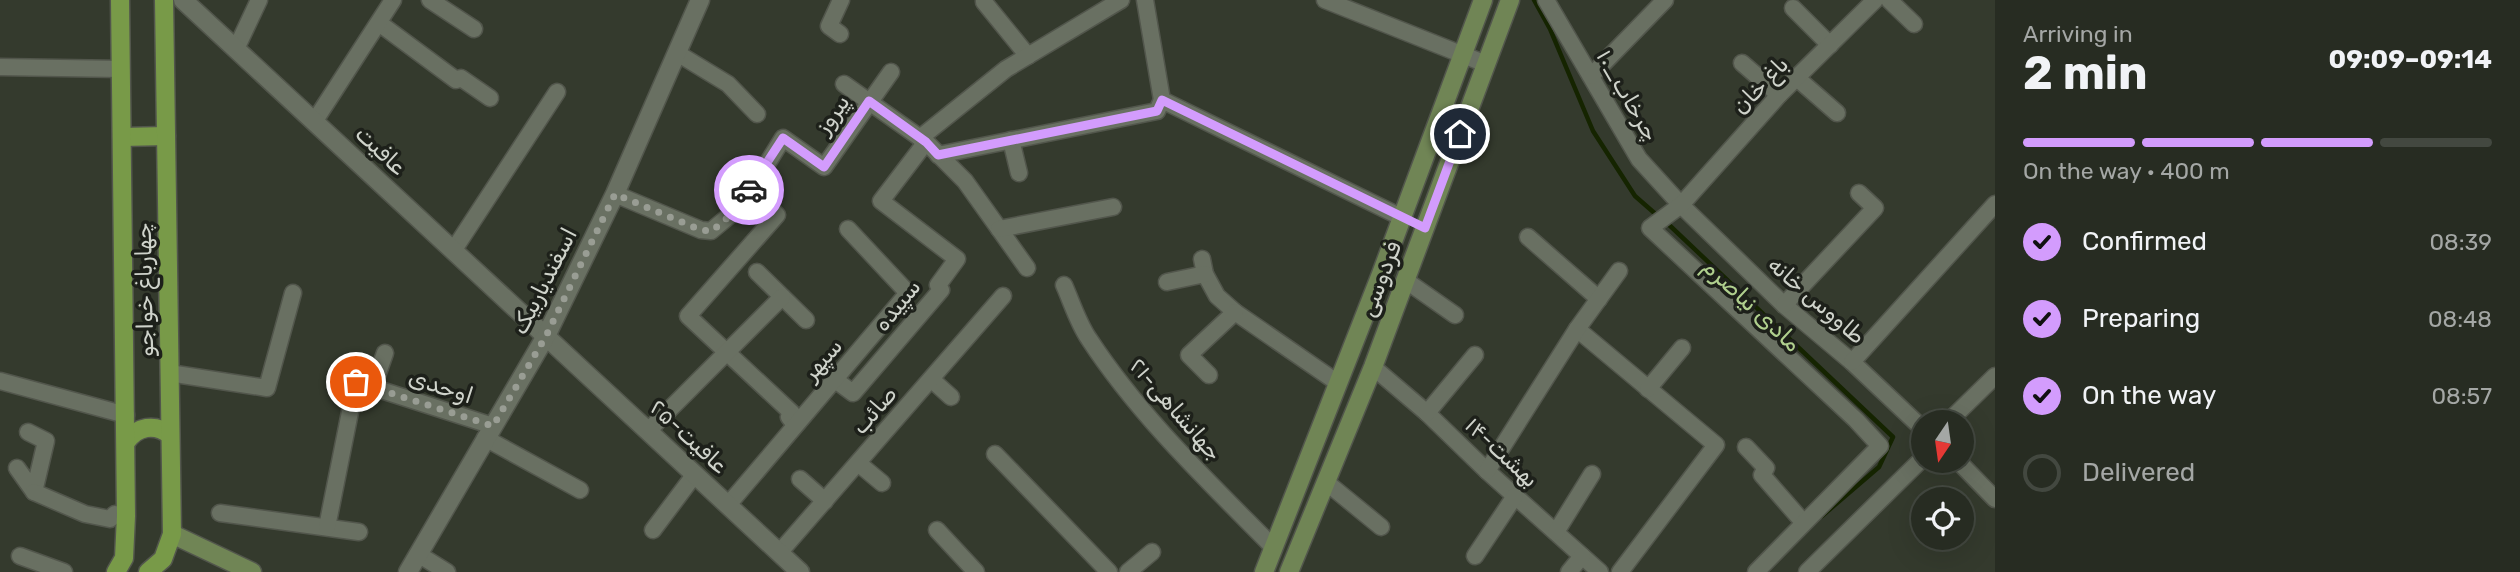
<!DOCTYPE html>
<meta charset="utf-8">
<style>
:root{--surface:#272c22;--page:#2f342a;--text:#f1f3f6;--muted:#a4a7a5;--line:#434840;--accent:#d39cfd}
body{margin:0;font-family:Rubik,Cairo,sans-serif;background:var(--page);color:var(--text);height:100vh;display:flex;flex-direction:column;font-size:26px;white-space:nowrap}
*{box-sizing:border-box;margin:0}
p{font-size:23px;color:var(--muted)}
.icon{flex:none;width:38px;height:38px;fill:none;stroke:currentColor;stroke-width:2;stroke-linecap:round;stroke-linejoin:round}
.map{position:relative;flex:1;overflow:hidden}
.panel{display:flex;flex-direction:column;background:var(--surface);width:525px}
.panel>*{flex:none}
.needle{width:46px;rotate:193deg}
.fabs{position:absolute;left:1911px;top:410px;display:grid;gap:14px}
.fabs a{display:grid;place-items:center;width:63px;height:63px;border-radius:50%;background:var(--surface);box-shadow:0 7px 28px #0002,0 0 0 2px var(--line);font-size:35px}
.pin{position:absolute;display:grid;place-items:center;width:60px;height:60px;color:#fff;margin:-30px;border:4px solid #fff;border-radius:50%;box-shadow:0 2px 7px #0007}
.courier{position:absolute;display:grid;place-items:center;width:70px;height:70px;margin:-35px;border:5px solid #d39cfd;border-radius:50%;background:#fff;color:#222;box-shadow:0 2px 9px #0007}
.overview em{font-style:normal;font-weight:700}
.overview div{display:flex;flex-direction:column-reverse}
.overview{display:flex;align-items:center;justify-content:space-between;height:119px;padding:0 28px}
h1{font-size:46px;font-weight:700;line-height:52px}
.bar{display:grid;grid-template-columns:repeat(4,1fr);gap:10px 7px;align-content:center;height:84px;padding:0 28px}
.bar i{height:9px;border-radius:5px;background:var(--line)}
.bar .active{background:var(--accent)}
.bar p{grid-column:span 4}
ol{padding:0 28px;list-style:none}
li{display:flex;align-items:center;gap:21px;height:77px}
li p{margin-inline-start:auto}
li .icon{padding:7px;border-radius:50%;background:var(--accent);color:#111;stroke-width:4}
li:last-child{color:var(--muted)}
li i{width:38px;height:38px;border:4px solid var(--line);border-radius:50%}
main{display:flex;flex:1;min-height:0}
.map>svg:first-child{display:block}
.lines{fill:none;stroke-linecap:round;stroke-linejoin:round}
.stream{stroke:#152400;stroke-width:4.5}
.minor-casing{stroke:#52564c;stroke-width:19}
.tertiary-casing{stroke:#52564c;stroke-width:21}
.secondary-casing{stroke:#52564c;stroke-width:21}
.primary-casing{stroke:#52564c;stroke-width:21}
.minor{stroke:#697062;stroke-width:16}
.tertiary{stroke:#697062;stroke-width:18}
.secondary{stroke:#708555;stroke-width:18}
.primary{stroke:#789a48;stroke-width:18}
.done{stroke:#999d94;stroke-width:7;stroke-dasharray:0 12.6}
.route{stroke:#d39cfd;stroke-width:9}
.labels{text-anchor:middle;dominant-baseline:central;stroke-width:7;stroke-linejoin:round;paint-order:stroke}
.street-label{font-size:23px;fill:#cfd3cb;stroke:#1d201a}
.water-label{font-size:24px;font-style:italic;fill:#b0d08e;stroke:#1d201a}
</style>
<main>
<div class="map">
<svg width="1995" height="572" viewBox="0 0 1995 572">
<rect width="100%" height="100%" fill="#343a2d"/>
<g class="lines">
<!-- stream -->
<g class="stream">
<polyline points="1534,0 1550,29 1593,131 1635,196 1659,217"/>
<polyline points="1666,222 1893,437 1879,467 1822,516"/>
</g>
<defs>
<g id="minor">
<polyline points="430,0 474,29"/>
<polyline points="984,0 984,2 1028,56"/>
<polyline points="1145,0 1162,100 1403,218"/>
<polyline points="1325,0 1486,64"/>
<polyline points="1546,0 1639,159 1681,205 1784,305 1852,362 1923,429"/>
<polyline points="1889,0 1914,24"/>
<polyline points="1793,8 1830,45"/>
<polyline points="379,23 456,80 461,78 490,98"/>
<polyline points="840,34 829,26 841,0"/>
<polyline points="236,49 259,0"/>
<polyline points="677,53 728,84 757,114"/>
<polyline points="1742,63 1779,95"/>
<polyline points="0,67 121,69"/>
<polyline points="1591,76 1665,0"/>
<polyline points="1798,79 1837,113"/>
<polyline points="844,84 926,142 965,181 1027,268"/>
<polyline points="314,122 393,0"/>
<polyline points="920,138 1006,69 1121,0"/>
<polyline points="1011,140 1019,173"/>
<polyline points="938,155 1157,111 1162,100"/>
<polyline points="750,189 777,215 688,316 792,413 789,417 795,425"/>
<polyline points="615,194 701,230 711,231 741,206 783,138 824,167 891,72"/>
<polyline points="999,229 1113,207"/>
<polyline points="1528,237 1599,299"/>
<polyline points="453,251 557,92"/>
<polyline points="1202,259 1205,274 1217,296 1235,312 1338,383"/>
<polyline points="757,272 806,320"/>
<polyline points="1405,280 1455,315"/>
<polyline points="1167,282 1205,274"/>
<path d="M1064,285c8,18 14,38 25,54 51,78 120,143 185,209"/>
<polyline points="1784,305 1875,208 1859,193"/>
<polyline points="1577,329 1716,445 1620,572"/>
<polyline points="1852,362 1995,204"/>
<polyline points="1373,367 1427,413 1487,471 1600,572"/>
<polyline points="169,373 267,388 293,293"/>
<polyline points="1209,375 1189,355 1235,312"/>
<polyline points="834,379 853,393 941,290 938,285 957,259 881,201 926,142"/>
<polyline points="931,379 951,397"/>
<polyline points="0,381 126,415"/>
<polyline points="373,387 385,353"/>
<polyline points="1648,389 1682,348"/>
<polyline points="1427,413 1475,355"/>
<polyline points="1948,422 1995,376"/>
<polyline points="648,431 782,297"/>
<polyline points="485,438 580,490"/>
<polyline points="1746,447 1766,468 1762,475 1803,522"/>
<polyline points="995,454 1109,572"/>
<polyline points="1957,460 1995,499"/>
<polyline points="858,463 882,483"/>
<polyline points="17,468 34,492 46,441 28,432"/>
<polyline points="1487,471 1577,329 1619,271"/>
<polyline points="800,479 825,501"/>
<polyline points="1326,482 1381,527"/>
<polyline points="34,492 85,514 110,519 115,514 126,516"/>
<polyline points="728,505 908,293 848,229"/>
<polyline points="220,513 359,532"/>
<polyline points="327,527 356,382 493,426"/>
<polyline points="653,530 695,474"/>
<polyline points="937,530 976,572"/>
<polyline points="1556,532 1592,474"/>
<polyline points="779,553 1003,296"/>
<polyline points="418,554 447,572"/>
<polyline points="20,556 64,572"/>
<polyline points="1475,556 1515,496"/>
<polyline points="1128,572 1152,552"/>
<polyline points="1569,572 1582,556"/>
<polyline points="1756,572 1880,446 1856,420 1650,228 1681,205 1779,95 1875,0"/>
<polyline points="1807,572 1923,458"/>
</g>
<g id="tertiary">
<polyline points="183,0 800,572"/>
<polyline points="408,572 546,336 615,194 700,0"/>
</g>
<g id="secondary">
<polyline points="172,534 252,572"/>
<polyline points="1264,572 1381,274 1483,0"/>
<polyline points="1289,572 1373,367 1510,0"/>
</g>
<g id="primary">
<polyline points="122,137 166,136"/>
<path d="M126,442c11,-16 29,-19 44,-7"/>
<polyline points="116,572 124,558 126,516 120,0"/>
<polyline points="148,572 163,559 172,534 164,0"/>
</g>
</defs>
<!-- minor casing -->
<use href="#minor" class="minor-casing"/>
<!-- tertiary casing -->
<use href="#tertiary" class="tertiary-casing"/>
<!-- secondary casing -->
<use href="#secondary" class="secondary-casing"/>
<!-- primary casing -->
<use href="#primary" class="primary-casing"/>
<!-- minor -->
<use href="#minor" class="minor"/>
<!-- tertiary -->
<use href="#tertiary" class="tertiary"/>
<!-- secondary -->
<use href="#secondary" class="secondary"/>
<!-- primary -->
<use href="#primary" class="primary"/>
</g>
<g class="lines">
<!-- done -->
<polyline class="done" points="356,382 493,426 546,336 615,194 701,230 712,231 741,206 749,190"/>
<!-- route -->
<polyline class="route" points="749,190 783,138 824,167 869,101 926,142 938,155 1157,111 1162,100 1425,228 1460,134"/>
</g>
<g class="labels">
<!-- street labels -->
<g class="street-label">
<text transform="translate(1760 85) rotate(-46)">باغ خان</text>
<text transform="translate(1628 95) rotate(60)">۱۰_چرخاب</text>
<text transform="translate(832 114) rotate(-55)">پیروز</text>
<text transform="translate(381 150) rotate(43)">عافیت</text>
<text transform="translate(1380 279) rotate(-69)">فردوسی</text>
<text transform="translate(544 281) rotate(-63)">اسفندیاربیک</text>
<text transform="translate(144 290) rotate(-91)">چهارباغ خواجو</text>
<text transform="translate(1817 300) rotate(41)">طاووس خانه</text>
<text transform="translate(897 305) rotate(-51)">سپیده</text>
<text transform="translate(822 359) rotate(-49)">سپهر</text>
<text transform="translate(441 386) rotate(18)">اوحدی</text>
<text transform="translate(1176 409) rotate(49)">۲۱-جهانشاهی</text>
<text transform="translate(874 410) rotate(-49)">صائب</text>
<text transform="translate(689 436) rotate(43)">۲۵-عافیت</text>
<text transform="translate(1502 452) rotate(43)">۱۴-بهشت</text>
</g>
<!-- water labels -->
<g class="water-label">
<text transform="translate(1752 305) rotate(43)">مادی نیاصرم</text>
</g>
</g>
</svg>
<div class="fabs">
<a><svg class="needle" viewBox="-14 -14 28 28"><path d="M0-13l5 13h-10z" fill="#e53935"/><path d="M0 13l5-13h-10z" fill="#a4a7a5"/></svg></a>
<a><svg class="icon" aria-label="locate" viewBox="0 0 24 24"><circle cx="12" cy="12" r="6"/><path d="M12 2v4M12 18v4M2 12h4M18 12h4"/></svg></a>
</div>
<div class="pin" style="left:356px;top:382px;background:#ea580c"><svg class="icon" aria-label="bag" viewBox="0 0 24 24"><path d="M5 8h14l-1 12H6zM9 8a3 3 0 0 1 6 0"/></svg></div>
<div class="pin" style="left:1460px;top:134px;background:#1f2937"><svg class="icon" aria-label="home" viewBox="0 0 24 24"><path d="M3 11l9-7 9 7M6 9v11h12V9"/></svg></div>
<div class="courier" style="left:749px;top:190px"><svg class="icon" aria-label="car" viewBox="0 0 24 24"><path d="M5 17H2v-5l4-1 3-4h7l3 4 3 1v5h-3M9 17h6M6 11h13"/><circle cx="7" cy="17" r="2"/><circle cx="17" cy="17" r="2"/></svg></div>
</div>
<section class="panel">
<div class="overview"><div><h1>2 min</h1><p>Arriving in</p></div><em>09:09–09:14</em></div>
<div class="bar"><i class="active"></i><i class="active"></i><i class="active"></i><i></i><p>On the way · 400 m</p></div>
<ol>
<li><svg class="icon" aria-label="check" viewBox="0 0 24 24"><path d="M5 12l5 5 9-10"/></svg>Confirmed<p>08:39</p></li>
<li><svg class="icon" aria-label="check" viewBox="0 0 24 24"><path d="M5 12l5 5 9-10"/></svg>Preparing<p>08:48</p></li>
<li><svg class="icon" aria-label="check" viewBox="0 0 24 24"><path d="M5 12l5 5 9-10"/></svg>On the way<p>08:57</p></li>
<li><i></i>Delivered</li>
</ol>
</section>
</main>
